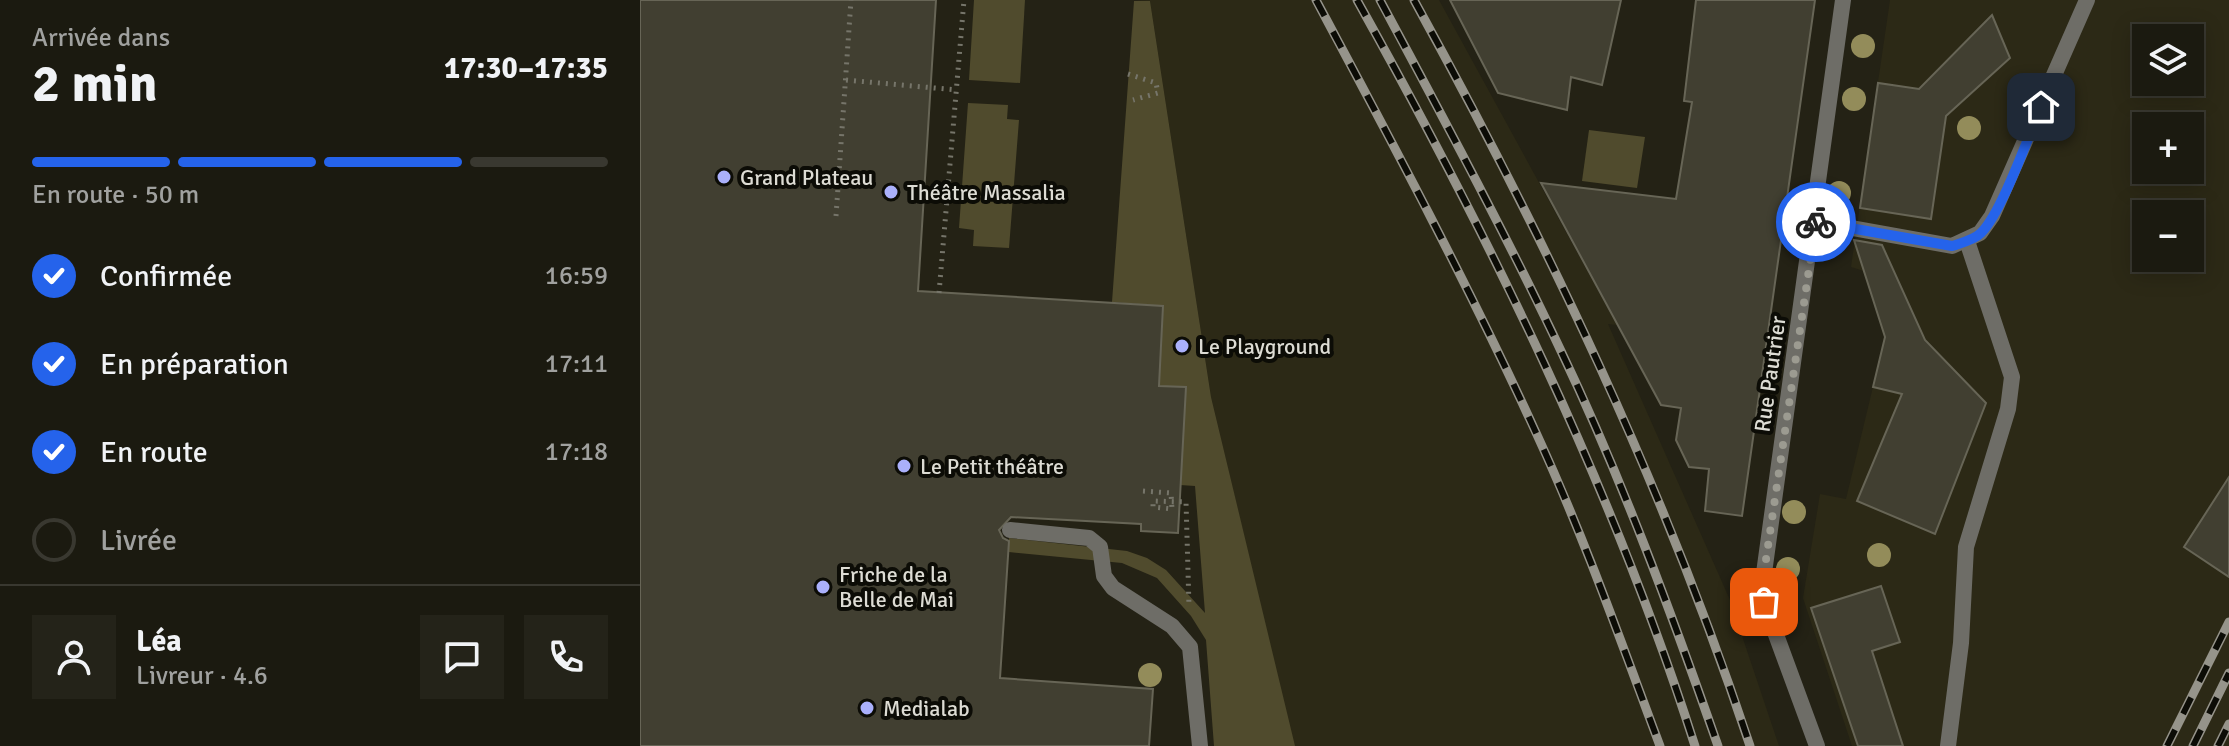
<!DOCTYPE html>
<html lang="fr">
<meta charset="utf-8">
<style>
:root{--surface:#1b1a10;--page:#242319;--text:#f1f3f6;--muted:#a0a19f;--line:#393830;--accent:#2563eb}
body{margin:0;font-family:Signika,sans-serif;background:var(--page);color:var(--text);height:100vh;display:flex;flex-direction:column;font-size:30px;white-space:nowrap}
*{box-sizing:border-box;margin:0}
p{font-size:26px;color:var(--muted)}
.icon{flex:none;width:44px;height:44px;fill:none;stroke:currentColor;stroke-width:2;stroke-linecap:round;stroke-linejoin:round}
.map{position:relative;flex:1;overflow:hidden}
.sheet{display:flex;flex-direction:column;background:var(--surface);width:640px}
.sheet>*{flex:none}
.tools{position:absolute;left:1492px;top:24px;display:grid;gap:16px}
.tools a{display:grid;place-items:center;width:72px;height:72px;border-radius:0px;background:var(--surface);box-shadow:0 4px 20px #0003,0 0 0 2px var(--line);font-size:40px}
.pin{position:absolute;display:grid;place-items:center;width:68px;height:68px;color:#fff;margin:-34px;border-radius:16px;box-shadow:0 4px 12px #0006}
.courier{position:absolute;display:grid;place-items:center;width:80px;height:80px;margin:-40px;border:6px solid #2563eb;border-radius:50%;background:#fff;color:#222;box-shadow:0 2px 10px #0007}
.overview em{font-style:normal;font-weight:700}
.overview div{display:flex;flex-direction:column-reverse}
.overview{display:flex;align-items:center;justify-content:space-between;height:136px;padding:0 32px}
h1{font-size:52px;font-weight:700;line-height:60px}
.bar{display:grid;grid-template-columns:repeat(4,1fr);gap:12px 8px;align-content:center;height:96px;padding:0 32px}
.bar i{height:10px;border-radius:6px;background:var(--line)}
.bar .current{background:var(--accent)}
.bar p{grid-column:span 4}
.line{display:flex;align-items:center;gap:20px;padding:0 32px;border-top:2px solid var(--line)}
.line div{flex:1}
.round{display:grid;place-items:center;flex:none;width:84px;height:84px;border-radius:0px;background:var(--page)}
ol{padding:0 32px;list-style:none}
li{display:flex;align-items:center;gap:24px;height:88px}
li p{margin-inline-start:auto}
li .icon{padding:8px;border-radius:50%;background:var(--accent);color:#fff;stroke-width:4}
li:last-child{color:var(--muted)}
li i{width:44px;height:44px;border:4px solid var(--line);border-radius:50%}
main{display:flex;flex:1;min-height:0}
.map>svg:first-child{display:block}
.built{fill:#2c2916;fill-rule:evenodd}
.green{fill:#504b2d}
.building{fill:#413f31;stroke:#676556;stroke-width:2}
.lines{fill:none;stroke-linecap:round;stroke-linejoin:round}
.path{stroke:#76756a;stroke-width:5;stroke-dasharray:2 6;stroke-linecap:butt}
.lane{stroke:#6e6d67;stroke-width:16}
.street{stroke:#6e6d67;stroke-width:16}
.rail-casing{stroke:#96948b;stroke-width:9}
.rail{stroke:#0c0c06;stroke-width:6;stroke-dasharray:18;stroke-linecap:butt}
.tree{fill:#938c5a}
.done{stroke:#9c9b91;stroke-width:8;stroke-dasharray:0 14.4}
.route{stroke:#2563eb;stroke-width:10}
.poi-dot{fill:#aab0fb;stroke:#0c0c06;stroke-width:3}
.labels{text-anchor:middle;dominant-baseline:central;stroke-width:8;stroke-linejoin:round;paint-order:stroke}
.poi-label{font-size:22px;fill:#dddcd4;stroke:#0c0c06;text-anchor:start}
.street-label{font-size:22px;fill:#dddcd4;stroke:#0c0c06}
</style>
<main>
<section class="sheet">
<div class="overview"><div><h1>2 min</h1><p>Arrivée dans</p></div><em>17:30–17:35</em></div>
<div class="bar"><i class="current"></i><i class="current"></i><i class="current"></i><i></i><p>En route · 50 m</p></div>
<ol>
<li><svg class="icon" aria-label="check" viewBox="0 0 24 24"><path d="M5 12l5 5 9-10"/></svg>Confirmée<p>16:59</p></li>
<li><svg class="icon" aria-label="check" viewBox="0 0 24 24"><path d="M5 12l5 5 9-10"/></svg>En préparation<p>17:11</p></li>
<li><svg class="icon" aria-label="check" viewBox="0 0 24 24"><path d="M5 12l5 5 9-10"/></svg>En route<p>17:18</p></li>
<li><i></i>Livrée</li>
</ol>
<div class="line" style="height:144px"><a class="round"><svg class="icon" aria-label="person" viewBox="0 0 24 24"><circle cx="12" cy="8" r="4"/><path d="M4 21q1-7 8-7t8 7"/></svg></a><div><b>Léa</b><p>Livreur · 4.6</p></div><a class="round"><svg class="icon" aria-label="chat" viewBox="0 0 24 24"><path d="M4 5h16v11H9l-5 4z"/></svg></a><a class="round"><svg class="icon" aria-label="phone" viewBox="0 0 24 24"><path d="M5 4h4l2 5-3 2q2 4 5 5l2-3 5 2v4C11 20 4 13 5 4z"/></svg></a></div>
</section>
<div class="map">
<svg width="1589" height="746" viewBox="0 0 1589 746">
<rect width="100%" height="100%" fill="#242215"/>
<!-- built -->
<g class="built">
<polygon points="799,0 977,325 968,324 1090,600 1139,746 654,746 571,397 510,1 494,0"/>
<path d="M1250,0h339v746h-377l-49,-148 17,-104 26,5 39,-162 -21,-66 -13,-4zM1506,38h44v44h-44zM1506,126h44v44h-44zM1506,214h44v44h-44z"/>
</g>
<!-- green -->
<g class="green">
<polygon points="334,0 385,0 380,83 329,80"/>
<polygon points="494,1 510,1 571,397 655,746 574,746 566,640 551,616 517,578 482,563 369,552 369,538 487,551 507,558 526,570 565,613 555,486 540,485 519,386 523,306 472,302"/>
<polygon points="328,103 368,105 367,119 379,120 369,248 333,246 334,230 319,228"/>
<polygon points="949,130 1005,137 997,188 942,181"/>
</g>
<!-- building -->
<g class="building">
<polygon points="0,0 296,0 278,291 523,306 519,386 546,387 538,533 501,531 501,524 371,517 359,530 363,538 369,541 360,678 513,689 509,746 0,746"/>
<polygon points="810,0 981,0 962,85 931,77 927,110 858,93"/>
<polygon points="1056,0 1175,0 1102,516 1065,511 1069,469 1049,467 1036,440 1041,408 1021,405 901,183 1036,199 1052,102 1044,101"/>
<polygon points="1352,15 1370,58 1306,116 1291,219 1220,208 1238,83 1279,89"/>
<polygon points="1214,240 1242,245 1285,340 1346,403 1295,534 1217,501 1262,394 1233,387 1245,337"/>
<polygon points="1589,477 1589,577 1544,547"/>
<polygon points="1241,586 1260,642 1232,651 1263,746 1218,746 1171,608"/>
</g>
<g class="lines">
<!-- path -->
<g class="path">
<polyline points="488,74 516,83 518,93 493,100"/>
<polyline points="206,80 317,90"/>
<polyline points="196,216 211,0"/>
<polyline points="299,293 324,0"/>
<polyline points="503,491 531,493 532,509 513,507 513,501 546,502 549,606"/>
</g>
<!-- lane -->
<g class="lane">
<polyline points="1173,221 1312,246 1340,233 1352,216 1447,0"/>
<polyline points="370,530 449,538 460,547 464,576 473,588 532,626 550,647 560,746"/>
<polyline points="1308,746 1321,643 1326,547 1368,409 1372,377 1327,241"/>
</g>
<!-- street -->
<polyline class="street" points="1177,746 1124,602 1124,573 1203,0"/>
<defs>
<g id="rail">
<path d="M676,0c77,144 154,288 222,437 46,100 83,205 122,309"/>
<path d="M717,0c133,238 255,486 338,746"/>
<path d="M740,0c62,116 125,232 181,351 61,128 110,261 157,395"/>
<path d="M774,0c132,240 250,486 336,746"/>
<polyline points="1527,746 1589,622"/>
<polyline points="1553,746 1589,673"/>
<polyline points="1578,746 1589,724"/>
</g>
</defs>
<!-- rail casing -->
<use href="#rail" class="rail-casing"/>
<!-- rail -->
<use href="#rail" class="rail"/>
</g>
<!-- trees -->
<g class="tree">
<circle cx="1223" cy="46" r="12"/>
<circle cx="1214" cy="99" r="12"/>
<circle cx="1329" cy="128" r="12"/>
<circle cx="1199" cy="193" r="12"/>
<circle cx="1154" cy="512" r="12"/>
<circle cx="1239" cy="555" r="12"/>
<circle cx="1148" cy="569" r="12"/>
<circle cx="510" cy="675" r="12"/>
</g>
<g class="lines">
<!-- done -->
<polyline class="done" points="1124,602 1124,573 1176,222"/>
<!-- route -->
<path class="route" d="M1176,222l136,24c9,-3 22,-6 29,-13 21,-21 47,-96 60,-126"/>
</g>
<!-- markers -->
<g class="poi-dot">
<circle cx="84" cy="177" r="8"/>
<circle cx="251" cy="192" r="8"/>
<circle cx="542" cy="346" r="8"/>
<circle cx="264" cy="466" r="8"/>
<circle cx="183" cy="587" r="8"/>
<circle cx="227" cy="708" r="8"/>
</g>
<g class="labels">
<!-- poi labels -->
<g class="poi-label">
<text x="100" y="177">Grand Plateau</text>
<text x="267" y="192">Théâtre Massalia</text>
<text x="558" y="346">Le Playground</text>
<text x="280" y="466">Le Petit théâtre</text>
<text x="199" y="574">Friche de la<tspan x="199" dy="25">Belle de Mai</tspan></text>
<text x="243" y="708">Medialab</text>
</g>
<!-- street labels -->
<g class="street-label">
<text transform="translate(1130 374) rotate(-82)">Rue Pautrier</text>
</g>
</g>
</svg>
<div class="tools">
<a><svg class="icon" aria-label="layers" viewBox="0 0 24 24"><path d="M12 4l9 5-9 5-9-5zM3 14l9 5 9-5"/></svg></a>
<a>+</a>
<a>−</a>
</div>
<div class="pin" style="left:1124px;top:602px;background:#ea580c"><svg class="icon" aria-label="bag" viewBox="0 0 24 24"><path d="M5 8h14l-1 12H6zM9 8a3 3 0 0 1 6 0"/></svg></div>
<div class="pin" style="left:1401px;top:107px;background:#1f2937"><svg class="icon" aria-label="home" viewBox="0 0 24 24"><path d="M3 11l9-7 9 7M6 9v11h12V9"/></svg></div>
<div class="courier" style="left:1176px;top:222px"><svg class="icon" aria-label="bike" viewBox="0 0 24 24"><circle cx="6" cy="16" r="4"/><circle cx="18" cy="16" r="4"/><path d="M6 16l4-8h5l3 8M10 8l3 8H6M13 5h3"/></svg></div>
</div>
</main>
